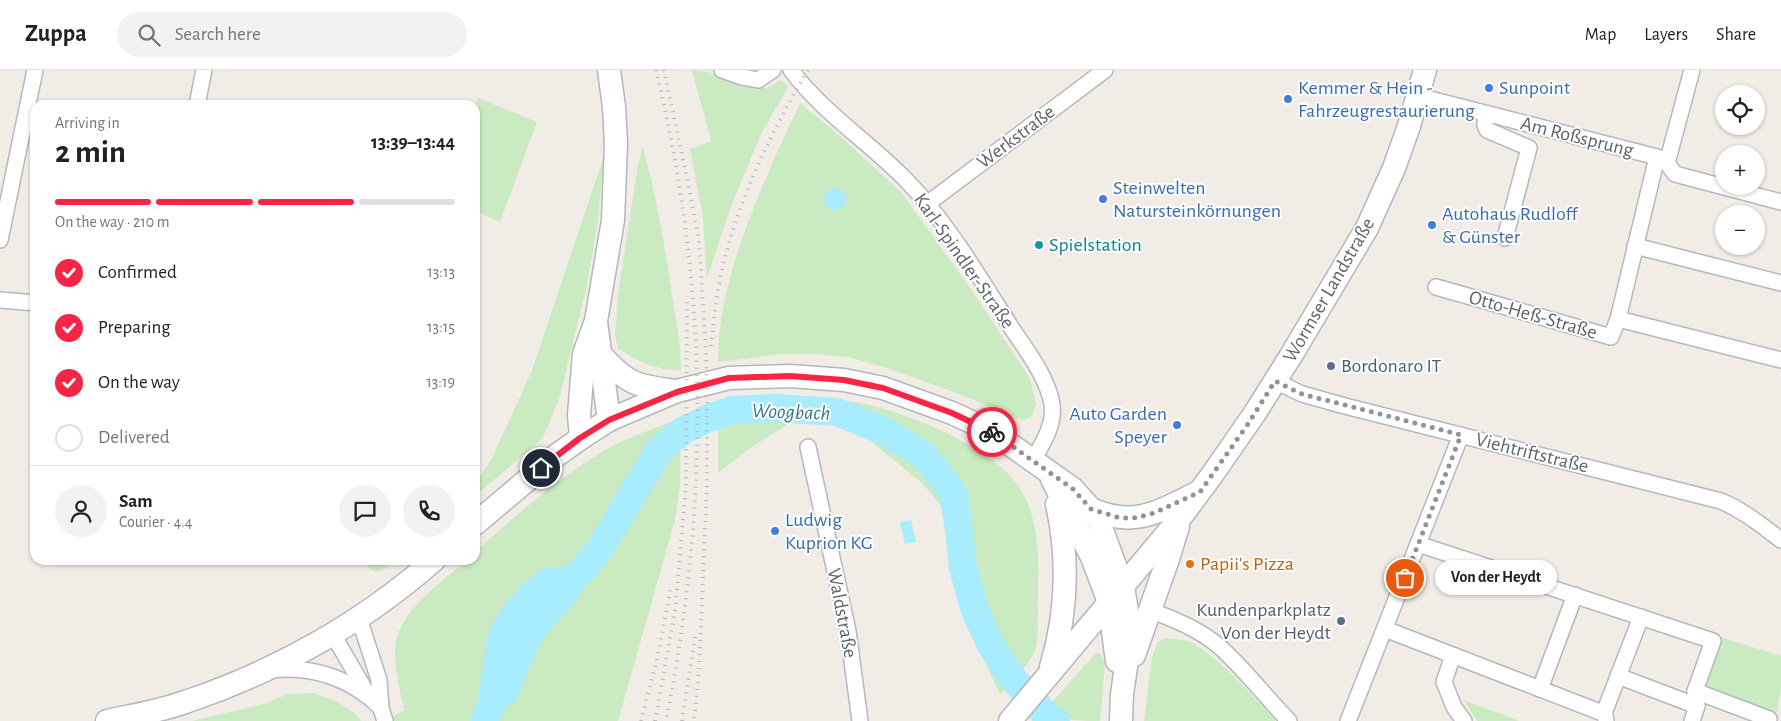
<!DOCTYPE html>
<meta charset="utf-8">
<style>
:root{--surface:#fff;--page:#f2f2f2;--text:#222;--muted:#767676;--line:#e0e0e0;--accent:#f92443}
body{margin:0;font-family:"Alegreya Sans",sans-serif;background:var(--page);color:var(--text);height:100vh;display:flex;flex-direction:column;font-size:19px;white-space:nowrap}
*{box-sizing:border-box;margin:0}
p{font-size:16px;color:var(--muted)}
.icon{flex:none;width:28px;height:28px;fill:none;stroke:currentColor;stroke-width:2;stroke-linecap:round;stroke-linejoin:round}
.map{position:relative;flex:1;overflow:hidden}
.drawer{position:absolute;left:30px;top:30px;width:450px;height:465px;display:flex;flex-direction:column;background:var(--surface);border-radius:15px;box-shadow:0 1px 4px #0004}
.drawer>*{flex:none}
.controls{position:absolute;left:1715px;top:15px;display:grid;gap:10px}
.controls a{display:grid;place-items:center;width:50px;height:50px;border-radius:50%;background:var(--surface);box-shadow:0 1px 4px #0004;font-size:25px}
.pin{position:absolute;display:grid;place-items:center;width:42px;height:42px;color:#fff;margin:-21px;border:2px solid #fff;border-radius:50%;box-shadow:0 1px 5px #0007}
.courier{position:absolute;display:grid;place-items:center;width:50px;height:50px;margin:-25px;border:4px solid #f92443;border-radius:50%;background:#fff;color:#222;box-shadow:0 1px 6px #0007}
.bubble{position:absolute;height:35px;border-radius:18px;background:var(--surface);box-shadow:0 1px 4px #0004;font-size:16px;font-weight:700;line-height:35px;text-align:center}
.headline em{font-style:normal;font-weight:700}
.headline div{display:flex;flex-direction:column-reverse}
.headline{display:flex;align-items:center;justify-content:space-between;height:85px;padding:0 25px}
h1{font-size:32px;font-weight:700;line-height:38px}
.bar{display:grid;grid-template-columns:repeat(4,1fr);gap:8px 5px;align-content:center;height:60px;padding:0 25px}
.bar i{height:6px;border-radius:4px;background:var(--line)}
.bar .current{background:var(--accent)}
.bar p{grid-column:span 4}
.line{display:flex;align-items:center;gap:12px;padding:0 25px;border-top:1px solid var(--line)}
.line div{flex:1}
.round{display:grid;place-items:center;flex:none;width:52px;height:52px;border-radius:26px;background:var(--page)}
ol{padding:0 25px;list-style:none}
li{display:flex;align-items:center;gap:15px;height:55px}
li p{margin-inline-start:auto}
li .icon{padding:5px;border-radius:50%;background:var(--accent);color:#fff;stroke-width:4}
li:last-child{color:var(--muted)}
li i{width:28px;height:28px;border:2px solid var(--line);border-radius:50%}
header{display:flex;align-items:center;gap:30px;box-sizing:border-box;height:70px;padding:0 25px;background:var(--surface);border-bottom:1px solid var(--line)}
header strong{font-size:24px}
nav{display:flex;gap:28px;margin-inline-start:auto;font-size:18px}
.search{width:350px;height:45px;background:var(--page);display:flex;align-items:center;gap:12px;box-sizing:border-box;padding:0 18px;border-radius:28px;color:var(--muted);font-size:19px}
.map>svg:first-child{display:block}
.green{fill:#caeac1}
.water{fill:#a8ecff}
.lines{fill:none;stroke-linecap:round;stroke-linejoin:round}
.river{stroke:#a8ecff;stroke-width:28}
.street-casing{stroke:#b4b9bc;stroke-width:18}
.secondary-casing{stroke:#b2b8bc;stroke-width:25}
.street{stroke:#fff;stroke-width:15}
.secondary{stroke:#fff;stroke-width:22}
.rail{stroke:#b5b6b7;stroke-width:4;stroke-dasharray:1 6;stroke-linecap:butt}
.done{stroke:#919494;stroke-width:5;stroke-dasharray:0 9}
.route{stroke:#f92443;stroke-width:6}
.shop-dot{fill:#3f7fe0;stroke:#fff;stroke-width:2}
.culture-dot{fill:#0f9aa8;stroke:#fff;stroke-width:2}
.service-dot{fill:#5c6f8a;stroke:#fff;stroke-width:2}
.food-dot{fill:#e8710a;stroke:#fff;stroke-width:2}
.labels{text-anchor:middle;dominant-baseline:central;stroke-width:4;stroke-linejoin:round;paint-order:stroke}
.shop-label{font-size:20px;fill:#366cbe;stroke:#fff;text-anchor:start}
.street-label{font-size:20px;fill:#5d6468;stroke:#fff}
.culture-label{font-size:20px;fill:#0d838f;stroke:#fff;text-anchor:start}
.service-label{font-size:20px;fill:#4e5e75;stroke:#fff;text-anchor:start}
.food-label{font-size:20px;fill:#c56008;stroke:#fff;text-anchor:start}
.water-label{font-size:21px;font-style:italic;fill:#307996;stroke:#fff}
</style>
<header>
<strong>Zuppa</strong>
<div class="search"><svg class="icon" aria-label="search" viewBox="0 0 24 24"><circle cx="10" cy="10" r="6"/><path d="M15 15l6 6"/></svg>Search here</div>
<nav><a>Map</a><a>Layers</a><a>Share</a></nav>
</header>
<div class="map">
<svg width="1781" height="651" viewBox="0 0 1781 651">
<rect width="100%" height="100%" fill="#f1ece6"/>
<!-- green -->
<g class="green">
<path d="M692,0c24,0 50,19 72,18 5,0 12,-5 17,-8l7,7 -27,47 -31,75 -23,69 -4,-60 -13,-69 21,-8z"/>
<polygon points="478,28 537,52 500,152 475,141 475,35"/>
<path d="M800,33l32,26 69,63 72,100 57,87 6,25 -4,12 -8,4 -10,-3 -52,-22 -75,-27 -39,-11 -36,-3h-31l-63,8c-1,-84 47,-183 82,-259z"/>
<path d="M643,77c13,49 22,98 29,148 4,25 9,50 9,76 -25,-2 -42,-8 -63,-23l-3,-13 3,-40 20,-131z"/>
<polygon points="604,86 598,150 587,215 560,326 543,368 475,426 475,413 491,390 531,303"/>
<path d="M778,328c25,1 51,1 76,4 45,6 136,44 163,82 20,28 22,64 21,98 -1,18 2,56 -4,71 -6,13 -24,30 -34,41l-39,-83 -6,-26 -6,-58 -9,-23 -18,-21 -70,-57 -26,-9 -28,1 -48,30 -32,25v-71z"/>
<path d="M681,348l-1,68 -5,34 -57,201h-233l19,-11c-4,-20 -13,-53 -7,-73 9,-31 46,-56 70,-77h8v-8c39,-35 80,-71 125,-99 22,-14 56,-25 81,-35z"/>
<path d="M363,490h33c-13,11 -23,19 -33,0z"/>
<polygon points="1720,567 1781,586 1781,617 1777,643 1704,615"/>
<path d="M1165,568c8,1 16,1 24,4 22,7 70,60 87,79h-132l8,-64 6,-15z"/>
<path d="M1096,583l5,2 4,8 -5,58c-23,0 -34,0 -53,-13z"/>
<path d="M314,623c18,7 35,12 47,28h-169l72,-17 24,-10z"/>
<polygon points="1464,630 1519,651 1477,651"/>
</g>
<!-- water -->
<g class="water">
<circle cx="835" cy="129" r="11"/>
<polygon points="911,450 916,472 905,474 900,452"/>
</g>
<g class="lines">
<!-- river -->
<g class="river">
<path d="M505,622c9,-25 16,-45 31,-67 11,-16 27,-28 36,-45"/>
<polyline points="484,651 491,635 502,565 511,549 534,522 547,512 572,510 586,496 602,475 660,379 684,360 709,348 732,340 776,338 837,342 886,362 925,386 953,422 959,460 963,498 975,541 992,577 1010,605 1046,645 1056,651"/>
</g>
<defs>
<g id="street">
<polyline points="722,0 742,7 758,10 773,0"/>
<path d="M791,0c32,43 78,72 115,110 42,43 73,97 105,147 15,23 36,49 41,77 3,20 -9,39 -19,56"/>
<polyline points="1418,26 1657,87 1667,93 1675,104 1781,132"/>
<polyline points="197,35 204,0"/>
<polyline points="1486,44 1485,55 1487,60 1529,78 1505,168"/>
<polyline points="1657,87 1618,249 1781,290"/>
<polyline points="1667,93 1692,0"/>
<polyline points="927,134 1105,0"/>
<polyline points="0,170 35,0"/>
<polyline points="1635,176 1781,213"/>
<polyline points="1436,217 1611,267 1618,249"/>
<polyline points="0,230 35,233"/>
<path d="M1275,311l27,13 43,12 376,95c23,10 40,24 60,39"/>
<polyline points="808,377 848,561 860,651"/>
<polyline points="1418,474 1713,571 1695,621 1697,636 1692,651"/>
<path d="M1149,540c25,9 52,20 72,38 24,22 45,49 68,73"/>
<polyline points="359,548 379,610 381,638 385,651"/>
<polyline points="1385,559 1605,644 1606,651"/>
<polyline points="332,563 367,623"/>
<polyline points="1453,585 1444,612 1454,637 1464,651"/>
<path d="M271,600c42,-5 81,9 110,38"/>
<polyline points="1618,606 1697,636"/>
<polyline points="1540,619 1575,525"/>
<polyline points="1695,621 1769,649"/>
<polyline points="1604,643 1641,547"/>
<polyline points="1348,651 1461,365"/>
</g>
<g id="secondary">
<polyline points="596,252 609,350"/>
<path d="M602,286c26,29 36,30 74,35"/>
<polyline points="581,368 579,345 584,284 596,251 613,150 616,74 614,37 609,0"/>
<polyline points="1052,409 1092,487 1109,532 1117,591"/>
<path d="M1091,439c43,19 67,3 106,-16"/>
<polyline points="475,454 557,385 581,368 609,350 677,321 729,308 790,306 844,310 883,318 952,343 991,361 1073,419 1091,439 1099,452 1123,517 1127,541 1128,583 1122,624 1121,651"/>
<polyline points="1134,585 1168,489 1178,456"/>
<path d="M1051,597c16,-53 18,-108 6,-163"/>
<path d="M107,651c27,-6 55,-10 81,-20 89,-30 176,-79 246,-141"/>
<polyline points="1010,651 1180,448 1212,405 1255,343 1292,284 1367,158 1394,98 1409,56 1425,0"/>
</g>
</defs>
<!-- street casing -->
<use href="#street" class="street-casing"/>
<!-- secondary casing -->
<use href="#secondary" class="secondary-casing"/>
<!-- street -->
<use href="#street" class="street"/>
<!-- secondary -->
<use href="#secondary" class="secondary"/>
<!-- rail -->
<g class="rail">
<path d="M656,0c53,219 54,431 10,651"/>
<polyline points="664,0 690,122 699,170 706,281 707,343 707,414 699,600 694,651"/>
<path d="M711,276c3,-26 5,-51 11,-76 16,-70 49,-138 86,-200"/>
<polyline points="641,651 657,589 671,517"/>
<polyline points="655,651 675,541 686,416 687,226"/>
<polyline points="682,651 695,567"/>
</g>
</g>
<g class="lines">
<!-- done -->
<polyline class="done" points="992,362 1073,419 1091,439 1120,448 1134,448 1154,443 1200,422 1248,354 1275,311 1302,324 1461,365 1405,508"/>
<!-- route -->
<polyline class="route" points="541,398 580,368 609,350 677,322 729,308 790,306 844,310 883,318 952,343 992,362"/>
</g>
<!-- markers -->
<g class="shop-dot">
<circle cx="1489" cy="18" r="5"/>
<circle cx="1288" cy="29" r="5"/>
<circle cx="1103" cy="129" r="5"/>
<circle cx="1432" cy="155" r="5"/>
<circle cx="1177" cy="355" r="5"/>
<circle cx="775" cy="461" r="5"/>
</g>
<circle class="culture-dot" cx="1039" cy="175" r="5"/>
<g class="service-dot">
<circle cx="1331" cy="296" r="5"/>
<circle cx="1341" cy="551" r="5"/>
</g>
<circle class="food-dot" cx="1190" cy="494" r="5"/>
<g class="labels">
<!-- shop labels -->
<g class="shop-label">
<text x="1298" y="18">Kemmer &amp; Hein -<tspan x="1298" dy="23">Fahrzeugrestaurierung</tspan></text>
<text x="1499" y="18">Sunpoint</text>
<text x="1113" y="118">Steinwelten<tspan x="1113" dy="23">Natursteinkörnungen</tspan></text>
<text x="1442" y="144">Autohaus Rudloff<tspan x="1442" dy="23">&amp; Günster</tspan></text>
<text x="1167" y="344" text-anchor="end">Auto Garden<tspan x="1167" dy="23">Speyer</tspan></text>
<text x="785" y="450">Ludwig<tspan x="785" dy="23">Kuprion KG</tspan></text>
</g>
<!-- street labels -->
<g class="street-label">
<text transform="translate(1016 67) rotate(-37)">Werkstraße</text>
<text transform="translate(1577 67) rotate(14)">Am Roßsprung</text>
<text transform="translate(964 191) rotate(55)">Karl-Spindler-Straße</text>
<text transform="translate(1329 220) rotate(-60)">Wormser Landstraße</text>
<text transform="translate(1533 245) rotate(16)">Otto-Heß-Straße</text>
<text transform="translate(1532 383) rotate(14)">Viehtriftstraße</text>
<text transform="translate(842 543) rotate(79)">Waldstraße</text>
</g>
<!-- culture labels -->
<g class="culture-label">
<text x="1049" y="175">Spielstation</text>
</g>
<!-- service labels -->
<g class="service-label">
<text x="1341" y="296">Bordonaro IT</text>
<text x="1331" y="540" text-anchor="end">Kundenparkplatz<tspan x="1331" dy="23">Von der Heydt</tspan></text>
</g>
<!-- food labels -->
<g class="food-label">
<text x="1200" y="494">Papii's Pizza</text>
</g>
<!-- water labels -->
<g class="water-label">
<text transform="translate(791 342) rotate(2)">Woogbach</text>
</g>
</g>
</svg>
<div class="controls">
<a><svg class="icon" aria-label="locate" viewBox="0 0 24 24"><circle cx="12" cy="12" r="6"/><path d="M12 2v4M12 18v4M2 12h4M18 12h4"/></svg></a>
<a>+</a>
<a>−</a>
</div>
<div class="pin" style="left:1405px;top:508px;background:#ea580c"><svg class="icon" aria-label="bag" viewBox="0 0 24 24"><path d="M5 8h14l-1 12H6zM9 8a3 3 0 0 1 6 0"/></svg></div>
<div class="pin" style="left:541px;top:398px;background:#1f2937"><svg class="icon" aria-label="home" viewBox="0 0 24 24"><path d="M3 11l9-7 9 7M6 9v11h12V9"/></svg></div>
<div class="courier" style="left:992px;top:362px"><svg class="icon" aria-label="bike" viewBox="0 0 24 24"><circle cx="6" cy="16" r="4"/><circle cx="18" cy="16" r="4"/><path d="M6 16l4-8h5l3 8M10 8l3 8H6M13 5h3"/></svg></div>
<div class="bubble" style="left:1435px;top:490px;width:122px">Von der Heydt</div>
<section class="drawer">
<div class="headline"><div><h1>2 min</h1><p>Arriving in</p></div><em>13:39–13:44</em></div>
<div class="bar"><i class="current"></i><i class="current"></i><i class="current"></i><i></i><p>On the way · 210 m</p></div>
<ol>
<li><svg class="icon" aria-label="check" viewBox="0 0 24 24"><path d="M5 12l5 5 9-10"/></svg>Confirmed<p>13:13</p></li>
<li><svg class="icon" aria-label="check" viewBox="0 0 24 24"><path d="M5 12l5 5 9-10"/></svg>Preparing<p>13:15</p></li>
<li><svg class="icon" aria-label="check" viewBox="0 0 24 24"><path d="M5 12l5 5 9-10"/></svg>On the way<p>13:19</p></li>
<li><i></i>Delivered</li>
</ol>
<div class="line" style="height:90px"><a class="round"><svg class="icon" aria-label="person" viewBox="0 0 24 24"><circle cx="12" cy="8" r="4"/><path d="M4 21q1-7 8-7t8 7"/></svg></a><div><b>Sam</b><p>Courier · 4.4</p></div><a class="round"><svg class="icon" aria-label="chat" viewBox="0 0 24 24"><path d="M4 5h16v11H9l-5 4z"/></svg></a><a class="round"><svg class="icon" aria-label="phone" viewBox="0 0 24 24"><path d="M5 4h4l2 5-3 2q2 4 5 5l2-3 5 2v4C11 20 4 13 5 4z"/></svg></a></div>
</section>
</div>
